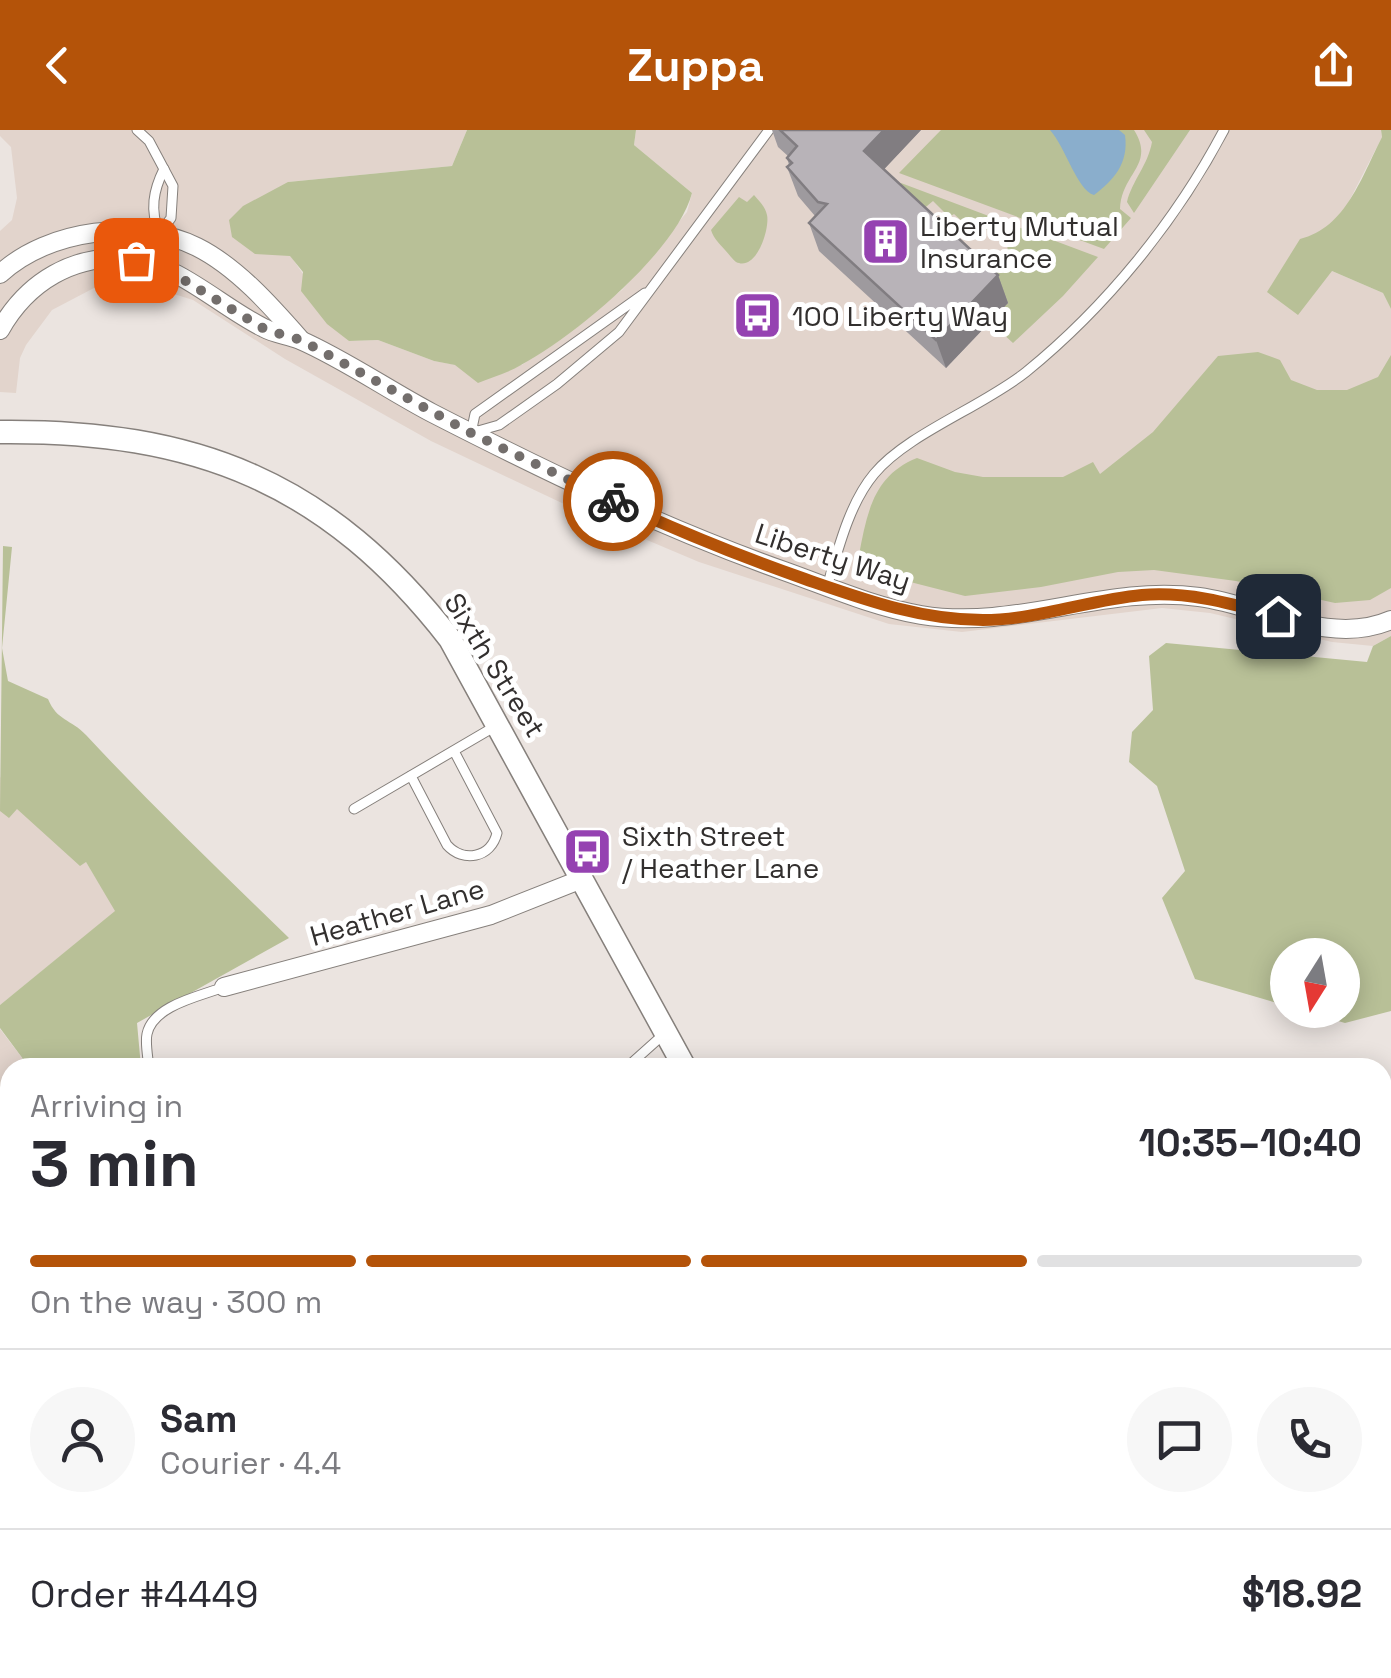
<!DOCTYPE html>
<meta charset="utf-8">
<style>
:root{--surface:#fff;--page:#f7f7f7;--text:#2b2b33;--muted:#7c7c81;--line:#e1e1e2;--accent:#b45309}
body{margin:0;font-family:"Space Grotesk",sans-serif;background:var(--page);color:var(--text);height:100vh;display:flex;flex-direction:column;font-size:38px;white-space:nowrap}
*{box-sizing:border-box;margin:0}
p{font-size:32px;color:var(--muted)}
.icon{flex:none;width:55px;height:55px;fill:none;stroke:currentColor;stroke-width:2;stroke-linecap:round;stroke-linejoin:round}
.map{position:relative;flex:1;overflow:hidden}
.panel{position:absolute;left:0px;top:928px;width:1392px;height:622px;display:flex;flex-direction:column;background:var(--surface);border-radius:30px 30px 0 0;box-shadow:0 5px 25px #0003}
.panel>*{flex:none}
.needle{width:65px;rotate:191deg}
.fabs{position:absolute;left:1270px;top:808px;display:grid;gap:20px}
.fabs a{display:grid;place-items:center;width:90px;height:90px;border-radius:50%;background:var(--surface);box-shadow:0 5px 25px #0003;font-size:50px}
.pin{position:absolute;display:grid;place-items:center;width:85px;height:85px;color:#fff;margin:-42px;border-radius:20px;box-shadow:0 5px 15px #0006}
.courier{position:absolute;display:grid;place-items:center;width:100px;height:100px;margin:-50px;border:8px solid #b45309;border-radius:50%;background:#fff;color:#222;box-shadow:0 2px 12px #0007}
.headline em{font-style:normal;font-weight:700}
.headline div{display:flex;flex-direction:column-reverse}
.headline{display:flex;align-items:center;justify-content:space-between;height:170px;padding:0 30px}
h1{font-size:65px;font-weight:700;line-height:75px}
.bar{display:grid;grid-template-columns:repeat(4,1fr);gap:15px 10px;align-content:center;height:120px;padding:0 30px}
.bar i{height:12px;border-radius:8px;background:var(--line)}
.bar .selected{background:var(--accent)}
.bar p{grid-column:span 4}
.line{display:flex;align-items:center;gap:25px;padding:0 30px;border-top:2px solid var(--line)}
.line div{flex:1}
.round{display:grid;place-items:center;flex:none;width:105px;height:105px;border-radius:52px;background:var(--page)}
header{display:flex;justify-content:space-between;align-items:center;height:130px;padding:0 30px;background:var(--accent);color:#fff;font-size:45px;font-weight:700}
.map>svg:first-child{display:block}
.built{fill:#e2d4cc}
.green{fill:#b8c097}
.water{fill:#8aaecc}
.lines{fill:none;stroke-linecap:round;stroke-linejoin:round}
.service-casing{stroke:#86807c;stroke-width:11}
.minor-casing{stroke:#86807c;stroke-width:20}
.secondary-casing{stroke:#86807c;stroke-width:25}
.service{stroke:#fff;stroke-width:9}
.minor{stroke:#fff;stroke-width:18}
.secondary{stroke:#fff;stroke-width:22}
.wall{fill:#9e9a9e}
.shaded-wall{fill:#817d81}
.building{fill:#b8b3b8;stroke:#817d81;stroke-width:2.5}
.done{stroke:#736e6c;stroke-width:10;stroke-dasharray:0 18}
.route{stroke:#b45309;stroke-width:12}
.labels{text-anchor:middle;dominant-baseline:central;stroke-width:10;stroke-linejoin:round;paint-order:stroke}
.poi-label{font-size:28px;fill:#322f2e;stroke:#fff;text-anchor:start}
.street-label{font-size:28px;fill:#322f2e;stroke:#fff}
</style>
<header><svg class="icon" aria-label="back" viewBox="0 0 24 24"><path d="M15 5l-7 7 7 7"/></svg>Zuppa<svg class="icon" aria-label="share" viewBox="0 0 24 24"><path d="M12 15V3M7 8l5-5 5 5M5 13v7h14v-7"/></svg></header>
<div class="map">
<svg width="1391" height="1548" viewBox="0 0 1391 1548">
<rect width="100%" height="100%" fill="#ebe4e0"/>
<!-- built -->
<g class="built">
<polygon points="0,0 467,0 452,36 288,52 290,125 349,211 378,210 434,231 456,235 522,235 622,160 687,82 692,63 634,15 636,0 1381,0 1382,7 1343,83 1319,105 1332,141 1383,163 1391,179 1391,506 1373,516 1332,512 1210,483 1162,478 962,502 889,494 699,432 583,383 431,311 285,229 193,170 142,154 94,158 52,180 26,215 20,228 16,263 0,262 0,101 12,90 17,68 11,17 0,6"/>
<polygon points="0,647 48,670 116,781 0,875"/>
<polygon points="0,899 29,937 10,938 10,1012 0,1020"/>
<polygon points="523,1540 1032,1540 1037,1548 531,1548"/>
</g>
<!-- green -->
<g class="green">
<path d="M467,0h169l-2,15 58,48c-15,58 -118,144 -171,172 -13,8 -29,12 -43,18l-23,-18 -21,-4 -56,-21 -29,1 -22,-17 -26,-33 2,-19 -13,-16 -35,-2 -23,-17 -3,-17 14,-14 45,-24 164,-16z"/>
<path d="M941,0h193c22,35 -13,43 -14,79l11,9 -27,31 -205,-76z"/>
<path d="M1144,0h46l-56,83 -7,-11c5,-21 21,-37 25,-60z"/>
<path d="M1381,0h10v179l-8,-16 -51,-22 -34,44 -31,-23 33,-53c46,-11 62,-63 82,-102z"/>
<polygon points="901,53 1098,127 1063,166 1013,213 990,192 1008,173 981,148 1008,118 987,99 979,107 954,84 949,87 933,71 921,81 897,58"/>
<path d="M754,65c5,6 11,11 13,20 3,13 -10,57 -31,47 -4,-3 -7,-8 -11,-12 -6,-7 -11,-11 -14,-20l28,-33 8,5z"/>
<path d="M1258,222l22,8 11,20 26,10h30l31,-13 13,-22v233l-21,12 -35,3 -99,-22 -82,-11 -36,2 -77,15 -76,9 -90,-23 -16,-18c8,-43 15,-80 58,-97l38,14 28,5h80l30,-15 7,12 53,-42 65,-76z"/>
<path d="M3,416l9,1 -10,101 6,33 40,18c9,22 23,20 38,36 65,70 134,136 203,203l-152,85 4,44h-112l-29,-39v-23l115,-94 -29,-49 -6,4 -63,-57 -8,9 -9,-7z"/>
<polygon points="1391,506 1391,881 1345,893 1301,880 1342,880 1342,825 1288,825 1287,876 1195,849 1162,768 1185,741 1157,656 1129,632 1132,602 1153,580 1149,526 1166,513 1367,532 1373,516"/>
<polygon points="10,1012 10,1392 0,1363 0,1020"/>
<polygon points="10,1427 10,1540 115,1540 112,1548 0,1548 0,1433"/>
<polygon points="392,1540 523,1540 531,1548 386,1548"/>
</g>
<!-- water -->
<path class="water" d="M1050,0h69l6,5c4,28 -11,45 -31,60 -17,-5 -28,-47 -44,-65z"/>
<g class="lines">
<defs>
<g id="service">
<polyline points="137,0 149,11 173,56 171,88 159,104 152,134"/>
<path d="M159,103c-9,-23 -6,-42 5,-64"/>
<polyline points="645,163 475,284 471,303 499,295 557,254 619,202 769,0"/>
<path d="M827,457c11,-37 22,-83 47,-113 33,-40 108,-67 152,-102 80,-65 150,-151 198,-242"/>
<path d="M411,646l36,69c16,18 44,13 50,-12l-43,-82"/>
<polyline points="354,679 494,597"/>
<path d="M149,938c-1,-11 -4,-24 -2,-34 6,-29 54,-38 77,-47"/>
<polyline points="626,938 664,904"/>
<polyline points="759,1548 760,1540"/>
</g>
<g id="minor">
<path d="M0,144c48,-45 139,-56 197,-27 40,20 75,60 104,93"/>
<path d="M0,200c27,-48 74,-77 131,-71 49,6 90,48 133,69 11,6 24,7 36,12 42,18 90,51 132,73 115,59 231,115 352,158 45,16 90,36 137,44 95,16 184,-31 278,-18 61,8 131,50 192,23"/>
<polyline points="224,857 491,785 582,749"/>
</g>
<g id="secondary">
<path d="M0,302c196,-2 328,50 450,207l235,429"/>
<polyline points="1092,1540 1098,1548"/>
</g>
</defs>
<!-- service casing -->
<use href="#service" class="service-casing"/>
<!-- minor casing -->
<use href="#minor" class="minor-casing"/>
<!-- secondary casing -->
<use href="#secondary" class="secondary-casing"/>
<!-- service -->
<use href="#service" class="service"/>
<!-- minor -->
<use href="#minor" class="minor"/>
<!-- secondary -->
<use href="#secondary" class="secondary"/>
</g>
<!-- wall -->
<polygon class="wall" points="772,0 921,0 884,39 998,145 1008,173 946,238 819,121 809,93 815,86 798,66 787,37 789,35 787,28 788,26 778,17"/>
<!-- shaded-wall -->
<g class="shaded-wall">
<polygon points="884,0 921,0 875,49 864,21"/>
<polygon points="998,145 1008,173 946,238 936,210"/>
</g>
<!-- building -->
<polygon class="building" points="780,0 884,0 864,21 998,145 936,210 809,93 827,74 818,72 787,37 792,33 787,28 797,16"/>
<g class="lines">
<!-- done -->
<polyline class="done" points="136,130 179,147 266,200 301,210 471,303 613,371"/>
<!-- route -->
<path class="route" d="M613,371c63,29 126,55 192,78 58,20 115,41 178,41 53,0 106,-20 159,-25 46,-4 91,9 136,21"/>
</g>
<!-- icons -->
<defs>
<symbol id="building-square" viewBox="-11 -11 22 22"><rect x="-9" y="-9" width="18" height="18" rx="4" fill="#9542b1" stroke="#fff"/><path d="M-4-6H4V6H1V3H-1V6H-4ZM-2.5-4.3h1.7v1.8h-1.7ZM.8-4.3h1.7v1.8H.8ZM-2.5-1h1.7V.8h-1.7ZM.8-1h1.7V.8H.8Z" fill="#fff"/></symbol>
<symbol id="bus-square" viewBox="-11 -11 22 22"><rect x="-9" y="-9" width="18" height="18" rx="4" fill="#9542b1" stroke="#fff"/><path d="M-5-6H5V4H4V6H2V4H-2V6H-4V4H-5ZM-3.5-4V0h7V-4ZM-3.5 1.2v1.5H-2V1.2ZM2 1.2v1.5H3.5V1.2Z" fill="#fff"/></symbol>
</defs>
<g fill-rule="evenodd">
<use href="#building-square" x="858" y="84" width="55" height="55"/>
<use href="#bus-square" x="730" y="158" width="55" height="55"/>
<use href="#bus-square" x="560" y="694" width="55" height="55"/>
</g>
<g class="labels">
<!-- poi labels -->
<g class="poi-label">
<text x="920" y="96">Liberty Mutual<tspan x="920" dy="32">Insurance</tspan></text>
<text x="792" y="186">100 Liberty Way</text>
<text x="622" y="706">Sixth Street<tspan x="622" dy="32">/ Heather Lane</tspan></text>
</g>
<!-- street labels -->
<g class="street-label">
<text transform="translate(833 427) rotate(18)">Liberty Way</text>
<text transform="translate(495 535) rotate(58)">Sixth Street</text>
<text transform="translate(397 782) rotate(-16)">Heather Lane</text>
</g>
</g>
</svg>
<div class="fabs">
<a><svg class="needle" viewBox="-14 -14 28 28"><path d="M0-13l5 13h-10z" fill="#e53935"/><path d="M0 13l5-13h-10z" fill="#7c7c81"/></svg></a>
</div>
<div class="pin" style="left:136px;top:130px;background:#ea580c"><svg class="icon" aria-label="bag" viewBox="0 0 24 24"><path d="M5 8h14l-1 12H6zM9 8a3 3 0 0 1 6 0"/></svg></div>
<div class="pin" style="left:1278px;top:486px;background:#1f2937"><svg class="icon" aria-label="home" viewBox="0 0 24 24"><path d="M3 11l9-7 9 7M6 9v11h12V9"/></svg></div>
<div class="courier" style="left:613px;top:371px"><svg class="icon" aria-label="bike" viewBox="0 0 24 24"><circle cx="6" cy="16" r="4"/><circle cx="18" cy="16" r="4"/><path d="M6 16l4-8h5l3 8M10 8l3 8H6M13 5h3"/></svg></div>
<section class="panel">
<div class="headline"><div><h1>3 min</h1><p>Arriving in</p></div><em>10:35–10:40</em></div>
<div class="bar"><i class="selected"></i><i class="selected"></i><i class="selected"></i><i></i><p>On the way · 300 m</p></div>
<div class="line" style="height:180px"><a class="round"><svg class="icon" aria-label="person" viewBox="0 0 24 24"><circle cx="12" cy="8" r="4"/><path d="M4 21q1-7 8-7t8 7"/></svg></a><div><b>Sam</b><p>Courier · 4.4</p></div><a class="round"><svg class="icon" aria-label="chat" viewBox="0 0 24 24"><path d="M4 5h16v11H9l-5 4z"/></svg></a><a class="round"><svg class="icon" aria-label="phone" viewBox="0 0 24 24"><path d="M5 4h4l2 5-3 2q2 4 5 5l2-3 5 2v4C11 20 4 13 5 4z"/></svg></a></div>
<div class="line" style="height:130px"><div>Order #4449</div><b>$18.92</b></div>
</section>
</div>
